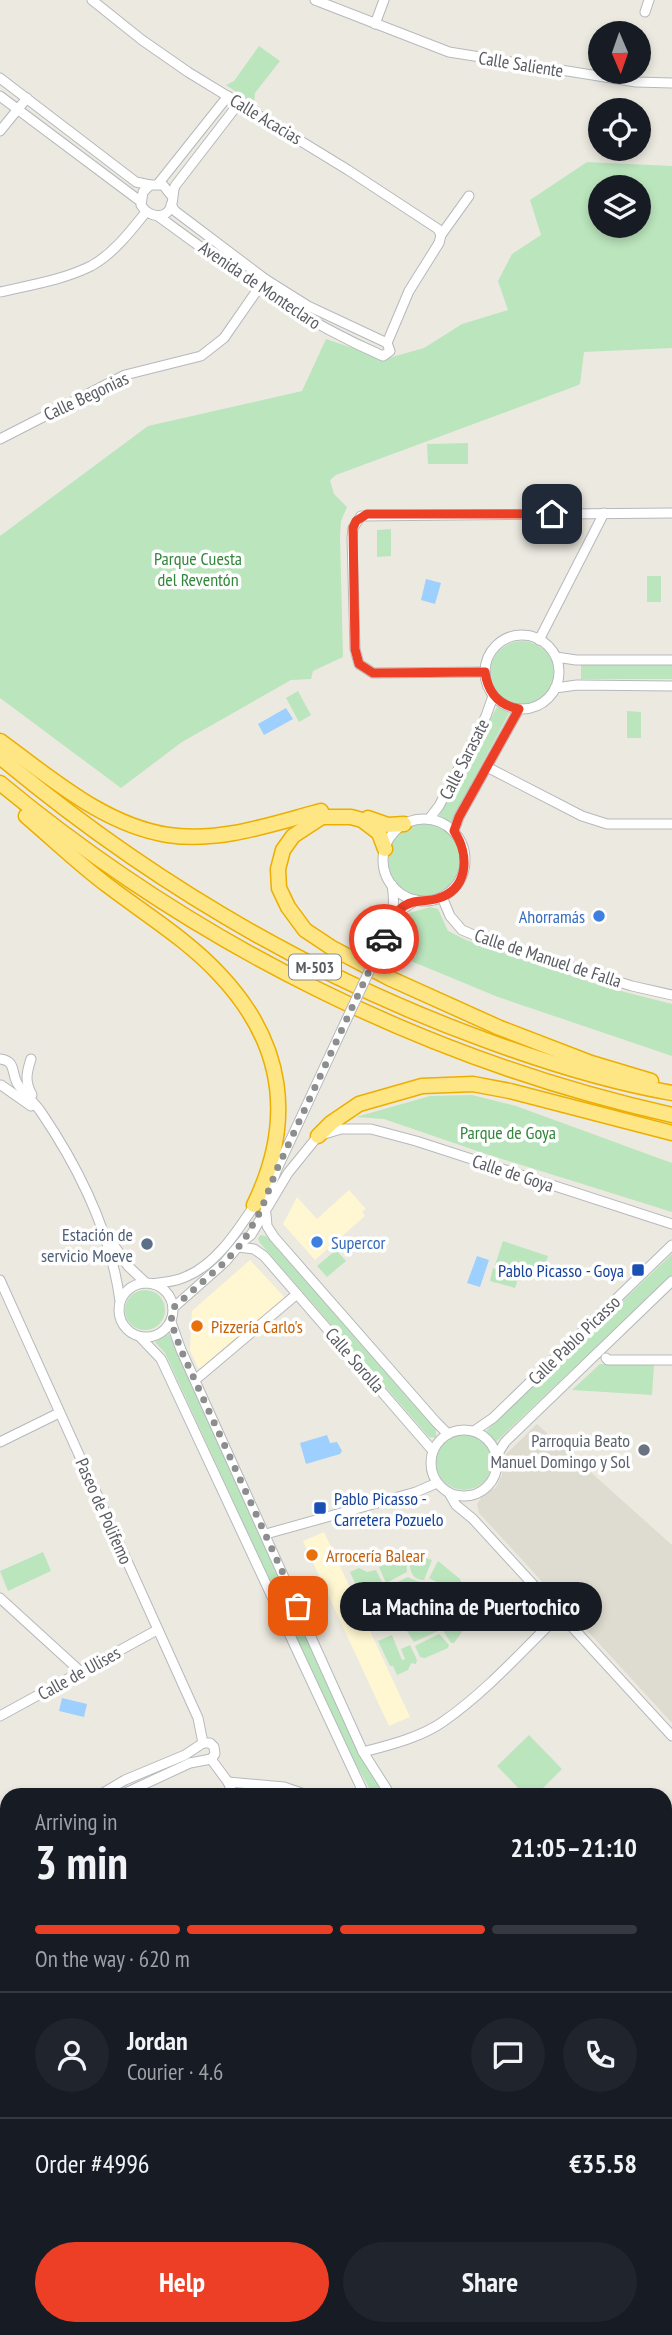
<!DOCTYPE html>
<meta charset="utf-8">
<style>
:root{--surface:#171b24;--page:#20242c;--text:#f1f3f6;--muted:#9ea1a6;--line:#363941;--accent:#ed3f25}
body{margin:0;font-family:"PT Sans Narrow",sans-serif;background:var(--page);color:var(--text);height:100vh;display:flex;flex-direction:column;font-size:26px;white-space:nowrap}
*{box-sizing:border-box;margin:0}
p{font-size:23px;color:var(--muted)}
.icon{flex:none;width:38px;height:38px;fill:none;stroke:currentColor;stroke-width:2;stroke-linecap:round;stroke-linejoin:round}
.map{position:relative;flex:1;overflow:hidden}
.panel{position:absolute;left:0px;top:1788px;width:672px;height:548px;display:flex;flex-direction:column;background:var(--surface);border-radius:21px 21px 0 0;box-shadow:0 4px 10px #0003}
.panel>*{flex:none}
.needle{width:46px;rotate:178deg}
.controls{position:absolute;left:588px;top:21px;display:grid;gap:14px}
.controls a{display:grid;place-items:center;width:63px;height:63px;border-radius:50%;background:var(--surface);box-shadow:0 4px 10px #0003;font-size:35px}
.pin{position:absolute;display:grid;place-items:center;width:60px;height:60px;color:#fff;margin:-30px;border-radius:14px;box-shadow:0 4px 10px #0006}
.courier{position:absolute;display:grid;place-items:center;width:70px;height:70px;margin:-35px;border:5px solid #ed3f25;border-radius:50%;background:#fff;color:#222;box-shadow:0 2px 9px #0007}
.bubble{position:absolute;height:49px;border-radius:24px;background:var(--surface);box-shadow:0 4px 10px #0003;font-size:23px;font-weight:700;line-height:49px;text-align:center}
.head em{font-style:normal;font-weight:700}
.head div{display:flex;flex-direction:column-reverse}
.head{display:flex;align-items:center;justify-content:space-between;height:119px;padding:0 35px}
h1{font-size:46px;font-weight:700;line-height:52px}
.bar{display:grid;grid-template-columns:repeat(4,1fr);gap:10px 7px;align-content:center;height:84px;padding:0 35px}
.bar i{height:9px;border-radius:5px;background:var(--line)}
.bar .current{background:var(--accent)}
.bar p{grid-column:span 4}
.line{display:flex;align-items:center;gap:18px;padding:0 35px;border-top:2px solid var(--line)}
.line div{flex:1}
.round{display:grid;place-items:center;flex:none;width:74px;height:74px;border-radius:37px;background:var(--page)}
.primary-button{display:flex;gap:14px;margin-top:auto;padding:14px 35px}
.primary-button a{flex:1;height:80px;border-radius:42px;background:var(--accent);color:#fff;font-size:28px;font-weight:700;line-height:80px;text-align:center}
.primary-button a+a{background:var(--page);color:var(--text)}
.map>svg:first-child{display:block}
.commercial{fill:#fff7d2}
.education{fill:#dedcd0}
.green{fill:#bbe5bd;fill-rule:evenodd}
.water{fill:#9dcfff}
.lines{fill:none;stroke-linecap:round;stroke-linejoin:round}
.minor-casing{stroke:#b6b8bd;stroke-width:11}
.highway-casing{stroke:#ecae00;stroke-width:17}
.minor{stroke:#fff;stroke-width:9}
.highway{stroke:#ffe684;stroke-width:14}
.minor-bridge-casing{stroke:#b6b8bd;stroke-width:11;stroke-linecap:butt}
.minor-bridge{stroke:#fff;stroke-width:9}
.done{stroke:#8c8e8d;stroke-width:7;stroke-dasharray:0 12.6}
.route{stroke:#ed3f25;stroke-width:9}
.shop-dot{fill:#3f7fe0;stroke:#fff;stroke-width:2.5}
.service-dot{fill:#5c6f8a;stroke:#fff;stroke-width:2.5}
.transit-dot{fill:#1a4fb4;stroke:#fff;stroke-width:2.5}
.food-dot{fill:#e8710a;stroke:#fff;stroke-width:2.5}
.worship-dot{fill:#6b7280;stroke:#fff;stroke-width:2.5}
.labels{text-anchor:middle;dominant-baseline:central;stroke-width:7;stroke-linejoin:round;paint-order:stroke}
.shield{fill:#fff;stroke:#8b8d90;stroke-width:2}
.shield-label{font-size:16px;font-weight:bold;fill:#595c61}
.street-label{font-size:18px;fill:#595c61;stroke:#fff}
.park-label{font-size:18px;fill:#32863b;stroke:#fff}
.shop-label{font-size:18px;fill:#366cbe;stroke:#fff;text-anchor:end}
.service-label{font-size:18px;fill:#4e5e75;stroke:#fff;text-anchor:end}
.transit-label{font-size:18px;fill:#164399;stroke:#fff;text-anchor:end}
.food-label{font-size:18px;fill:#c56008;stroke:#fff;text-anchor:start}
.worship-label{font-size:18px;fill:#5b616d;stroke:#fff;text-anchor:end}
</style>
<div class="map">
<svg width="672" height="2335" viewBox="0 0 672 2335">
<rect width="100%" height="100%" fill="#eceae0"/>
<!-- commercial -->
<g class="commercial">
<polygon points="349,1190 366,1209 362,1212 365,1216 315,1260 283,1224 297,1197 317,1219"/>
<polygon points="250,1260 286,1299 203,1369 198,1368 190,1350 192,1311"/>
<polygon points="324,1532 410,1717 389,1726 303,1541"/>
</g>
<!-- education -->
<polygon class="education" points="537,1424 672,1545 672,1723 479,1513 477,1504 481,1498 496,1487 502,1475 504,1456"/>
<!-- green -->
<g class="green">
<polygon points="259,46 280,61 255,93 254,104 226,85 234,81"/>
<path d="M587,162l85,4v182l-88,4 -4,32 -4,2 -240,89 -6,5 4,14 13,13 -6,14 -1,16 3,120 -30,14 -2,8 -20,1 -109,62 -61,46 -121,-90v-162l148,-110 154,-35 24,-52 59,20 39,-11 38,-24 46,-14 -10,-29 14,-27 29,-19 -11,-35zM600,187h39v39h-39z"/>
<polygon points="468,443 468,464 428,464 427,444"/>
<polygon points="391,529 391,556 377,557 377,530"/>
<rect x="647" y="576" width="14" height="26"/>
<circle cx="522" cy="673" r="32"/>
<polygon points="581,664 672,665 672,679 581,679"/>
<polygon points="298,691 311,715 299,722 286,698"/>
<polygon points="497,707 509,713 451,822 439,816"/>
<polygon points="627,711 641,712 641,738 627,738"/>
<circle cx="424" cy="860" r="36"/>
<polygon points="431,907 438,909 448,931 466,940 605,987 672,1004 672,1056 498,997 406,959 386,957 409,913"/>
<polygon points="472,1095 516,1106 672,1163 672,1212 483,1153 384,1119 356,1117 430,1096"/>
<polygon points="260,1235 266,1236 436,1430 436,1438 429,1437 260,1243 258,1239"/>
<polygon points="503,1241 548,1256 541,1280 495,1265"/>
<polygon points="336,1250 346,1261 327,1277 317,1266"/>
<polygon points="672,1254 672,1275 496,1442 486,1431"/>
<polygon points="493,1268 519,1276 515,1288 490,1281"/>
<circle cx="145" cy="1310" r="20"/>
<polygon points="169,1334 360,1754 386,1795 373,1795 348,1750 165,1353 155,1342"/>
<polygon points="600,1364 654,1365 652,1395 572,1390"/>
<circle cx="464" cy="1462" r="28"/>
<polygon points="43,1552 51,1571 8,1591 0,1571"/>
<path d="M416,1555l16,5 -8,20c-14,-1 -14,-11 -15,-23z"/>
<polygon points="401,1557 406,1557 407,1572 386,1583 379,1567"/>
<polygon points="438,1561 460,1579 467,1595 454,1597 448,1588 429,1578"/>
<polygon points="359,1568 367,1572 376,1570 383,1584 360,1594 350,1572"/>
<path d="M408,1577c14,8 45,10 39,33 -2,7 -7,14 -9,21l-24,11 -7,-11 11,-6 2,2 3,-1 -1,-3 5,-2 -4,-10 3,-8 -3,-4 -5,1 -5,-9 -14,6 13,29 -5,3 -20,-42z"/>
<polygon points="380,1596 393,1625 379,1631 366,1602"/>
<polygon points="468,1599 470,1615 467,1622 456,1617 450,1611 452,1602"/>
<polygon points="448,1617 466,1626 454,1643 451,1643 442,1629"/>
<polygon points="439,1634 449,1645 448,1648 425,1658 420,1657 415,1646"/>
<polygon points="392,1635 402,1660 405,1659 401,1649 410,1645 417,1660 416,1664 411,1663 408,1670 397,1675 393,1666 390,1666 378,1641"/>
<polygon points="529,1735 562,1769 536,1795 525,1795 497,1766"/>
<polygon points="665,2187 672,2192 672,2297 665,2305"/>
<polygon points="7,2201 7,2329 101,2329 104,2335 25,2335 0,2330 0,2204"/>
<polygon points="402,2329 645,2329 641,2335 398,2335"/>
</g>
<!-- water -->
<g class="water">
<polygon points="426,579 441,583 435,604 421,600"/>
<polygon points="286,708 293,719 264,735 258,724"/>
<polygon points="477,1256 489,1260 480,1287 467,1283"/>
<polygon points="327,1435 330,1443 337,1442 342,1451 340,1454 306,1464 300,1443"/>
<polygon points="62,1698 87,1704 84,1717 59,1711"/>
</g>
<g class="lines">
<defs>
<g id="minor">
<polyline points="92,0 142,40 188,72 348,170 438,229 441,235 439,243 409,291 387,343"/>
<polyline points="315,0 449,52 636,82 672,83"/>
<polyline points="645,12 649,0"/>
<polyline points="375,24 384,0"/>
<polyline points="0,78 136,182 150,185"/>
<polyline points="0,96 140,201"/>
<polyline points="0,131 27,98"/>
<polyline points="158,184 228,96"/>
<path d="M171,195l-8,-10h-13l-7,7 -2,13c6,10 21,16 29,4 4,-7 2,-15 5,-23l64,-83"/>
<polyline points="171,205 175,211 265,279 308,306 387,343"/>
<path d="M158,216c74,54 139,103 225,140l7,-5 -3,-8"/>
<polyline points="441,235 469,196"/>
<path d="M0,292c30,-7 63,-12 91,-26 22,-12 39,-34 55,-54"/>
<polyline points="0,439 125,375 201,356 224,338 265,279"/>
<circle cx="522" cy="672" r="37"/>
<polyline points="539,640 604,513"/>
<polyline points="556,657 576,660 672,660"/>
<polyline points="485,672 373,673 359,664 355,649 352,538 353,528 361,516 672,513"/>
<polyline points="555,688 577,685 672,686"/>
<polyline points="487,767 582,816 607,824 672,824"/>
<polyline points="429,819 439,806 486,716 493,696"/>
<circle cx="424" cy="860" r="41"/>
<polyline points="454,831 459,817 519,709"/>
<polyline points="442,897 450,916 462,930 493,943 632,986 672,995"/>
<polyline points="394,915 416,900"/>
<path d="M379,950c10,-24 18,-37 13,-65"/>
<path d="M0,1059c16,2 11,12 17,24 6,10 17,19 24,29 38,56 70,122 79,189"/>
<path d="M31,1059c-5,15 -6,23 1,36"/>
<polyline points="1,1085 31,1106"/>
<polyline points="264,1205 277,1169 331,1053"/>
<polyline points="266,1214 267,1226 274,1237 436,1422 448,1434"/>
<polyline points="107,1235 128,1266 146,1283"/>
<polyline points="242,1242 251,1235 288,1173 318,1136 341,1129 371,1129 416,1141 672,1224"/>
<polyline points="238,1247 254,1249 264,1256 433,1451"/>
<polyline points="0,1280 198,1718 203,1743"/>
<circle cx="146" cy="1310" r="27"/>
<path d="M153,1284c10,-2 22,-2 32,-7 31,-12 53,-47 71,-74"/>
<polyline points="173,1308 225,1262 245,1238"/>
<polyline points="171,1322 181,1350 363,1752 391,1796"/>
<polyline points="140,1337 161,1359 365,1796"/>
<polyline points="606,1358 608,1360 672,1360"/>
<polyline points="195,1380 297,1294"/>
<circle cx="464" cy="1463" r="33"/>
<polyline points="474,1431 493,1418 672,1245"/>
<polyline points="0,1442 59,1413"/>
<polyline points="497,1455 505,1442 672,1281"/>
<polyline points="449,1493 456,1505 473,1519 672,1736"/>
<polyline points="266,1534 416,1492 437,1483"/>
<polyline points="0,1598 80,1671"/>
<polyline points="0,1716 157,1630"/>
<polyline points="203,1743 210,1743 214,1747 215,1754 211,1759"/>
<path d="M363,1752c27,-7 59,-15 81,-31 43,-30 79,-71 116,-107"/>
<polyline points="211,1759 228,1782 234,1796"/>
<polyline points="228,1782 284,1787 310,1796"/>
<polyline points="98,1796 125,1780 185,1755 203,1743"/>
<polyline points="119,1796 190,1763 211,1759"/>
<polyline points="665,1844 672,1836"/>
<polyline points="0,1847 7,1855"/>
<polyline points="7,1864 0,1873 7,1885"/>
<polyline points="665,2024 672,2032"/>
<polyline points="0,2031 7,2027"/>
<polyline points="665,2049 672,2058"/>
<polyline points="0,2190 7,2186"/>
<polyline points="665,2318 672,2309"/>
<polyline points="163,2329 167,2335"/>
<polyline points="280,2335 287,2329"/>
<polyline points="652,2335 656,2329"/>
</g>
<g id="highway">
<path d="M0,741c51,37 104,84 168,94 51,8 104,-11 153,-24"/>
<path d="M0,757c146,122 309,219 488,284 60,22 121,41 184,52"/>
<path d="M0,783c194,161 426,277 672,332"/>
<path d="M26,816c27,23 53,48 81,69 38,29 81,55 113,90 64,68 75,146 34,230"/>
<polyline points="368,818 388,825 404,824"/>
<polyline points="385,849 379,833 362,820 351,817 322,817 293,836 283,850 278,869 279,888 288,907 305,930 332,948 389,978 500,1028 591,1063 651,1081"/>
<polyline points="318,1136 331,1123 359,1104 422,1086 473,1084 510,1091 672,1133"/>
</g>
</defs>
<!-- minor casing -->
<use href="#minor" class="minor-casing"/>
<!-- highway casing -->
<use href="#highway" class="highway-casing"/>
<!-- minor -->
<use href="#minor" class="minor"/>
<!-- highway -->
<use href="#highway" class="highway"/>
<defs>
<polyline id="minor-bridge" points="331,1053 379,950"/>
</defs>
<!-- minor-bridge casing -->
<use href="#minor-bridge" class="minor-bridge-casing"/>
<!-- minor-bridge -->
<use href="#minor-bridge" class="minor-bridge"/>
</g>
<g class="lines">
<!-- done -->
<polyline class="done" points="298,1606 181,1350 171,1322 173,1308 225,1262 243,1242 261,1210 277,1169 384,939"/>
<!-- route -->
<path class="route" d="M384,939c5,-13 9,-25 20,-33 11,-7 20,-4 32,-7 33,-9 34,-44 18,-68l5,-14 60,-108c-21,-4 -31,-16 -34,-37l-112,1 -14,-9 -4,-15 -2,-121 3,-7 11,-7h185"/>
</g>
<!-- markers -->
<g class="shop-dot">
<circle cx="599" cy="916" r="7"/>
<circle cx="317" cy="1242" r="7"/>
</g>
<circle class="service-dot" cx="147" cy="1244" r="7"/>
<g class="transit-dot">
<rect x="631" y="1263" width="14" height="14" rx="3.5"/>
<rect x="313" y="1501" width="14" height="14" rx="3.5"/>
</g>
<g class="food-dot">
<circle cx="197" cy="1326" r="7"/>
<circle cx="312" cy="1555" r="7"/>
</g>
<circle class="worship-dot" cx="644" cy="1450" r="7"/>
<g class="labels">
<!-- shield labels -->
<rect class="shield" x="289" y="954.5" width="52" height="25" rx="5"/>
<g class="shield-label">
<text x="315" y="967">M-503</text>
</g>
<!-- street labels -->
<g class="street-label">
<text transform="translate(521 64) rotate(9)">Calle Saliente</text>
<text transform="translate(266 119) rotate(31)">Calle Acacias</text>
<text transform="translate(260 285) rotate(34)">Avenida de Monteclaro</text>
<text transform="translate(86 396) rotate(-25)">Calle Begonias</text>
<text transform="translate(464 759) rotate(-63)">Calle Sarasate</text>
<text transform="translate(548 958) rotate(18)">Calle de Manuel de Falla</text>
<text transform="translate(513 1173) rotate(18)">Calle de Goya</text>
<text transform="translate(574 1340) rotate(-44)">Calle Pablo Picasso</text>
<text transform="translate(355 1360) rotate(49)">Calle Sorolla</text>
<text transform="translate(104 1511) rotate(66)">Paseo de Polifemo</text>
<text transform="translate(79 1673) rotate(-29)">Calle de Ulises</text>
</g>
<!-- park labels -->
<g class="park-label">
<text x="198" y="558">Parque Cuesta<tspan x="198" dy="21">del Reventón</tspan></text>
<text x="508" y="1132">Parque de Goya</text>
</g>
<!-- shop labels -->
<g class="shop-label">
<text x="585" y="916">Ahorramás</text>
<text x="331" y="1242" text-anchor="start">Supercor</text>
</g>
<!-- service labels -->
<g class="service-label">
<text x="133" y="1234">Estación de<tspan x="133" dy="21">servicio Moeve</tspan></text>
</g>
<!-- transit labels -->
<g class="transit-label">
<text x="624" y="1270">Pablo Picasso - Goya</text>
<text x="334" y="1498" text-anchor="start">Pablo Picasso -<tspan x="334" dy="21">Carretera Pozuelo</tspan></text>
</g>
<!-- food labels -->
<g class="food-label">
<text x="211" y="1326">Pizzería Carlo's</text>
<text x="326" y="1555">Arrocería Balear</text>
</g>
<!-- worship labels -->
<g class="worship-label">
<text x="630" y="1440">Parroquia Beato<tspan x="630" dy="21">Manuel Domingo y Sol</tspan></text>
</g>
</g>
</svg>
<div class="controls">
<a><svg class="needle" viewBox="-14 -14 28 28"><path d="M0-13l5 13h-10z" fill="#e53935"/><path d="M0 13l5-13h-10z" fill="#9ea1a6"/></svg></a>
<a><svg class="icon" aria-label="locate" viewBox="0 0 24 24"><circle cx="12" cy="12" r="6"/><path d="M12 2v4M12 18v4M2 12h4M18 12h4"/></svg></a>
<a><svg class="icon" aria-label="layers" viewBox="0 0 24 24"><path d="M12 4l9 5-9 5-9-5zM3 14l9 5 9-5"/></svg></a>
</div>
<div class="pin" style="left:298px;top:1606px;background:#ea580c"><svg class="icon" aria-label="bag" viewBox="0 0 24 24"><path d="M5 8h14l-1 12H6zM9 8a3 3 0 0 1 6 0"/></svg></div>
<div class="pin" style="left:552px;top:514px;background:#1f2937"><svg class="icon" aria-label="home" viewBox="0 0 24 24"><path d="M3 11l9-7 9 7M6 9v11h12V9"/></svg></div>
<div class="courier" style="left:384px;top:939px"><svg class="icon" aria-label="car" viewBox="0 0 24 24"><path d="M5 17H2v-5l4-1 3-4h7l3 4 3 1v5h-3M9 17h6M6 11h13"/><circle cx="7" cy="17" r="2"/><circle cx="17" cy="17" r="2"/></svg></div>
<div class="bubble" style="left:340px;top:1582px;width:262px">La Machina de Puertochico</div>
<section class="panel">
<div class="head"><div><h1>3 min</h1><p>Arriving in</p></div><em>21:05–21:10</em></div>
<div class="bar"><i class="current"></i><i class="current"></i><i class="current"></i><i></i><p>On the way · 620 m</p></div>
<div class="line" style="height:126px"><a class="round"><svg class="icon" aria-label="person" viewBox="0 0 24 24"><circle cx="12" cy="8" r="4"/><path d="M4 21q1-7 8-7t8 7"/></svg></a><div><b>Jordan</b><p>Courier · 4.6</p></div><a class="round"><svg class="icon" aria-label="chat" viewBox="0 0 24 24"><path d="M4 5h16v11H9l-5 4z"/></svg></a><a class="round"><svg class="icon" aria-label="phone" viewBox="0 0 24 24"><path d="M5 4h4l2 5-3 2q2 4 5 5l2-3 5 2v4C11 20 4 13 5 4z"/></svg></a></div>
<div class="line" style="height:91px"><div>Order #4996</div><b>€35.58</b></div>
<div class="primary-button"><a>Help</a><a>Share</a></div>
</section>
</div>
